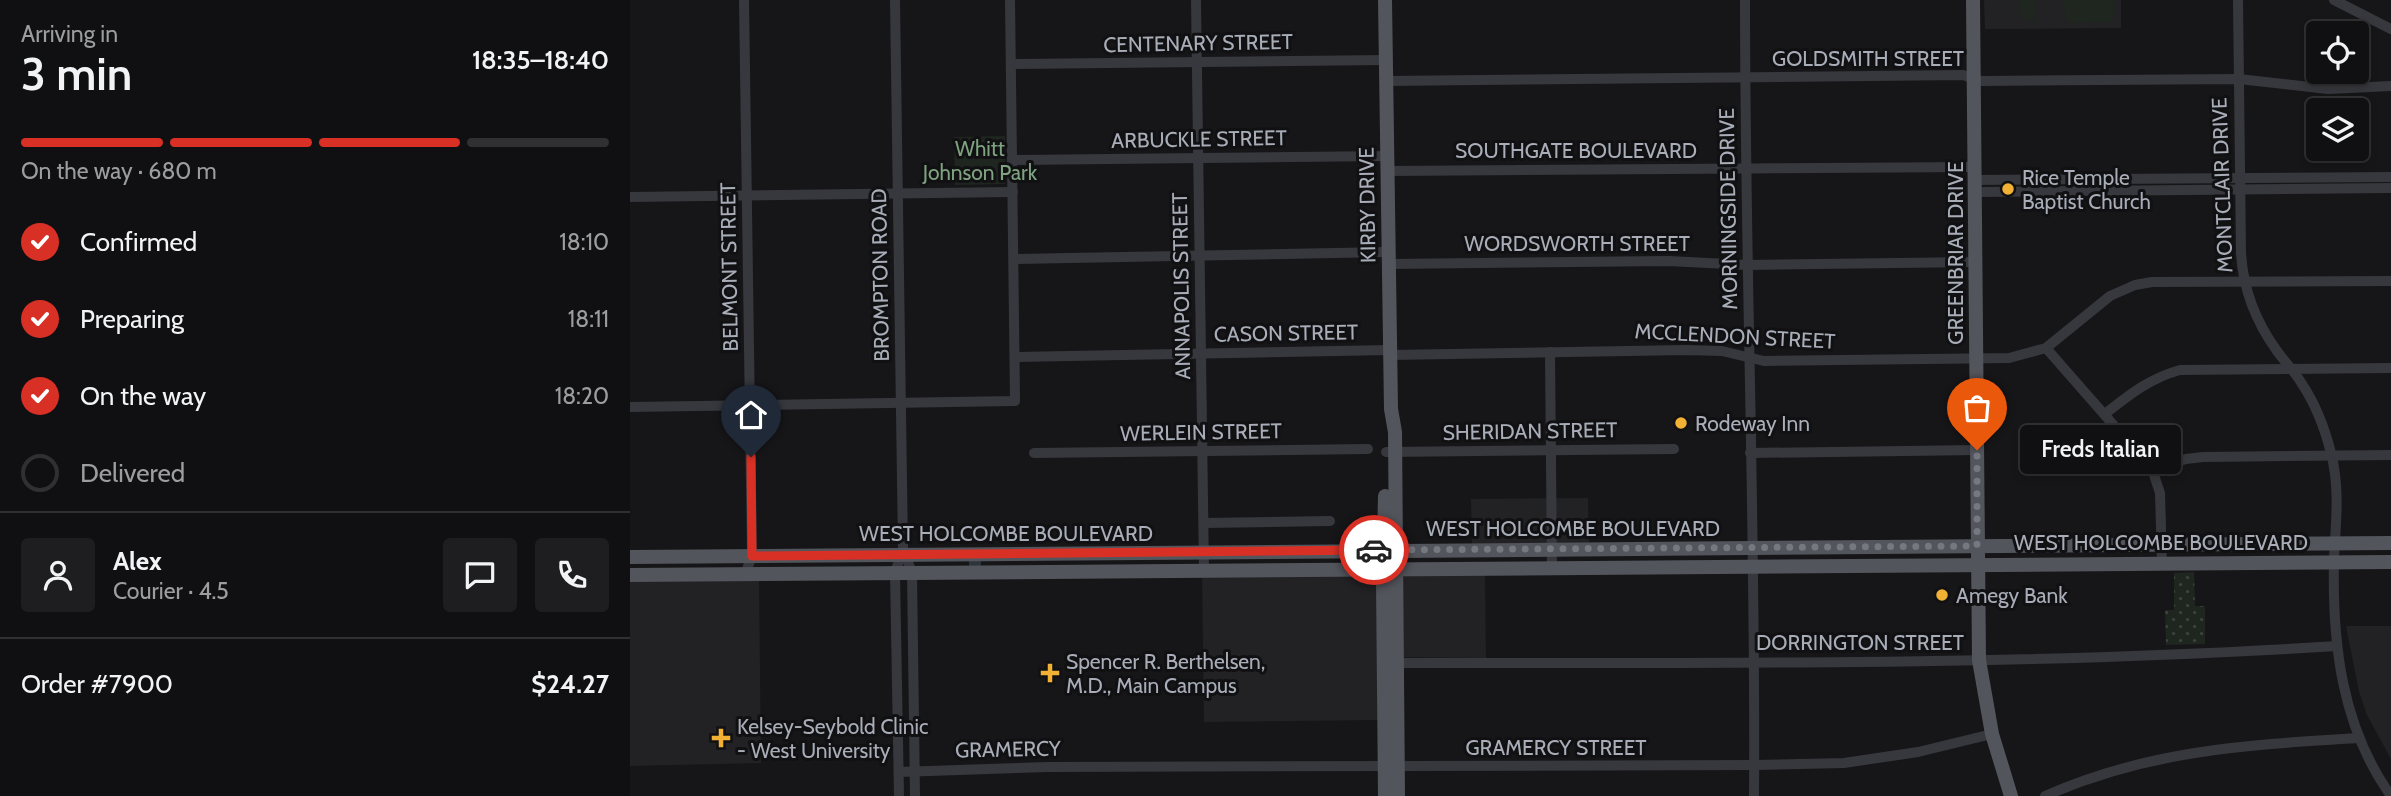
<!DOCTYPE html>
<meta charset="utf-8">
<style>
:root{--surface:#101012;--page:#1e1e20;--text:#f1f3f6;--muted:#9c9d9f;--line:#303032;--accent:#d93025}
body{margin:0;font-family:Cabin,sans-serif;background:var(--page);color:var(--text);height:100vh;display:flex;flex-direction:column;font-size:26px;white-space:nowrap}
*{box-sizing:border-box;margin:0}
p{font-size:23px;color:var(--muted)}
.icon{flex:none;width:38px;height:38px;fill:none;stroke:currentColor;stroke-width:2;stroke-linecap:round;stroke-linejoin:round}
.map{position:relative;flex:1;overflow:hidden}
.drawer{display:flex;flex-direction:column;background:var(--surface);width:630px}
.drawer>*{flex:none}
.buttons{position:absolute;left:1676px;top:21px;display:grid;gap:14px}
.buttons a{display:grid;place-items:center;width:63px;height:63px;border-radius:7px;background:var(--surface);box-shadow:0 4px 10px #0003,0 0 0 2px var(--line);font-size:35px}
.pin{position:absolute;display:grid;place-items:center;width:60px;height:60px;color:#fff;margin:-72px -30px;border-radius:50% 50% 50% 0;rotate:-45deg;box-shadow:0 0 7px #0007}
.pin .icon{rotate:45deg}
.courier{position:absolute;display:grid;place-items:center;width:70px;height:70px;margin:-35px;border:5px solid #d93025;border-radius:50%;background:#fff;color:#222;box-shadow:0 2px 9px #0007}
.bubble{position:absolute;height:49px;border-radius:7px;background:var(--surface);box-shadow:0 4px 10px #0003,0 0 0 2px var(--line);font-size:23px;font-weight:600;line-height:49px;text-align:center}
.headline em{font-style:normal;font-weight:600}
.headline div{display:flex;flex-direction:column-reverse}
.headline{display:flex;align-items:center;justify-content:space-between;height:119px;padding:0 21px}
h1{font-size:46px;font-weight:600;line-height:52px}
.bar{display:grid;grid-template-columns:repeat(4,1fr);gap:10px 7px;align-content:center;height:84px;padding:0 21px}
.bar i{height:9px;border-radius:5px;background:var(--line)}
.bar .on{background:var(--accent)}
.bar p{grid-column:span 4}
.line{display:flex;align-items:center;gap:18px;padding:0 21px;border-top:2px solid var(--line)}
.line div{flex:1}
.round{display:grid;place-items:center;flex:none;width:74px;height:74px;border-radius:7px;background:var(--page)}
ol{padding:0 21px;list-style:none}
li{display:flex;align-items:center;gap:21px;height:77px}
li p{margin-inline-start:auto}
li .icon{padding:7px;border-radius:50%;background:var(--accent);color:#fff;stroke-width:4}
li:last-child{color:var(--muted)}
li i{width:38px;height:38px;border:4px solid var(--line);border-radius:50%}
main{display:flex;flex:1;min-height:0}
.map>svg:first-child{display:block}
.built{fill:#222225}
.grass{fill:url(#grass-dots)}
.park{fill:#1e261f}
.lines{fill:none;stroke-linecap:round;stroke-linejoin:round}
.river{stroke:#2c353c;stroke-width:12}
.minor{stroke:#37383d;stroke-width:10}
.major{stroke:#53555c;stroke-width:14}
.done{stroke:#757880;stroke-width:7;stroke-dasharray:0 12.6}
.route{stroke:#d93025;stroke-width:9}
.poi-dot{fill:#f2b134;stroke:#111113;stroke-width:2.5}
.labels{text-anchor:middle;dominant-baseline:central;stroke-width:6;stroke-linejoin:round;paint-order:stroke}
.street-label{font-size:21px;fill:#a8adb8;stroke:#111113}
.park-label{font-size:21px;fill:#7fa381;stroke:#111113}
.poi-label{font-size:21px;fill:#a8adb8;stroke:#111113;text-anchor:start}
</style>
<main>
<section class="drawer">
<div class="headline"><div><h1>3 min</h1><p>Arriving in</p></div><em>18:35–18:40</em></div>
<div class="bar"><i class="on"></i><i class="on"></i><i class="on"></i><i></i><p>On the way · 680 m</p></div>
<ol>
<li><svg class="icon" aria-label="check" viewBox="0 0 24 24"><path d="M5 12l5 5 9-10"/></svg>Confirmed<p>18:10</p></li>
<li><svg class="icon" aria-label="check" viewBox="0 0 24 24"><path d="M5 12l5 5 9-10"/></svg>Preparing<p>18:11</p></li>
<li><svg class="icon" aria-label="check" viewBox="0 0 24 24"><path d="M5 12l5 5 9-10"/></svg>On the way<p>18:20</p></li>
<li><i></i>Delivered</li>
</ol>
<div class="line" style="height:126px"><a class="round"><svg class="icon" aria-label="person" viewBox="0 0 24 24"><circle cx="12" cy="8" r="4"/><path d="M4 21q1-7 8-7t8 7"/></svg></a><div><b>Alex</b><p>Courier · 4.5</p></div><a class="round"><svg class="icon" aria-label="chat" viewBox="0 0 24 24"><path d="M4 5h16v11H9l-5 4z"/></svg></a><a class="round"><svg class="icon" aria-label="phone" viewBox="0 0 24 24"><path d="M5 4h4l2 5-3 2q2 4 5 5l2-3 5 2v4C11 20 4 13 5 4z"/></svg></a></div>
<div class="line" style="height:91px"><div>Order #7900</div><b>$24.27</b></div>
</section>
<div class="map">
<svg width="1761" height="796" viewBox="0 0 1761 796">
<defs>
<pattern id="grass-dots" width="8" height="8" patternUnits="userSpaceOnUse" patternTransform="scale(1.75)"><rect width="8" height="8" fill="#1e261f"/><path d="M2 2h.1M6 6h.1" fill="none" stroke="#3c433d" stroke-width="1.8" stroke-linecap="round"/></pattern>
</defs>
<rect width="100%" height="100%" fill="#161618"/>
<!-- built -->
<g class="built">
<polygon points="1354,0 1491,0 1491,28 1355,29"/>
<polygon points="958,498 959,545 842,545 841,499"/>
<polygon points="855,573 856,658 747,657 748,720 574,722 572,577"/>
<polygon points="0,580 129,580 131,763 0,766"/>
<polygon points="1716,626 1761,626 1761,759 1737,715 1729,692"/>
</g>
<!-- grass -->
<polygon class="grass" points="1564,572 1565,606 1575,606 1575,644 1536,645 1535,610 1544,610 1544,573"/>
<!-- park -->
<g class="park">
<polygon points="1390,0 1405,0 1406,21 1395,22 1395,15 1390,13"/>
<polygon points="1434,0 1484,0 1483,18 1479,22 1440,23 1435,18"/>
<polygon points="375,136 375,184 325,185 324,137"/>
</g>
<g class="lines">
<!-- river -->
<polyline class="river" points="345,562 345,565"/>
<!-- minor -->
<g class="minor">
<polyline points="114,0 122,556 115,574"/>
<polyline points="265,0 273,549 282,573 285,796"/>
<polyline points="566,0 574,571"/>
<path d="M1115,0c0,265 11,531 9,796"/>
<path d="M1608,0l3,253c2,35 15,69 36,98 8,11 18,21 25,33 14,21 23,45 29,69 9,34 5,70 3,105 -2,84 7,168 57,238"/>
<polyline points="1704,0 1761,29"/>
<polyline points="381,64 756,60"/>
<polyline points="756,81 1333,75 1351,81 1609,79 1698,89 1761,86"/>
<polyline points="382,160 757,156"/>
<polyline points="757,171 1345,167"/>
<polyline points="1345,180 1761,177"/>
<polyline points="1345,192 1761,188"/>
<polyline points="0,197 383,192"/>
<polyline points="384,259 758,252"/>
<polyline points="759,264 1038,261 1118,265 1346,262"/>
<polyline points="1416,348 1522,469 1530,493 1532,564"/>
<polyline points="920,352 922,569"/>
<polyline points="760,355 1056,350 1092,351 1134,361 1379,358 1416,348 1480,296 1505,285 1522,282 1761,281"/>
<polyline points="385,357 760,350"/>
<polyline points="0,407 385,401 380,0"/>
<path d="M1475,414c24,-19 45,-36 75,-44l211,-2"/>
<polyline points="756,452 1044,449"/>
<polyline points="404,453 738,449"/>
<polyline points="1120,453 1347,450"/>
<polyline points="1522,469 1556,459 1573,457 1761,455"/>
<polyline points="574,523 700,521"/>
<path d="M761,663c315,0 631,3 946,-17"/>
<polyline points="269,772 418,767 1125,765 1214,763 1288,752 1362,734"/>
<polyline points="269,796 265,573 272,551"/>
<path d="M1415,796c104,-46 202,-51 314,-58"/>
</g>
<!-- major -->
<g class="major">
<polyline points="755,0 761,409 765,432 768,796"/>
<polyline points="1343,0 1349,660 1362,734 1381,796"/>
<polyline points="0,557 1761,543"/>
<polyline points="0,575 1761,562"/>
<polyline points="755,796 753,580 755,496"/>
</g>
</g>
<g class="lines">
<!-- done -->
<polyline class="done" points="744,550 1347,546 1347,450"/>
<!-- route -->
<polyline class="route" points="121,457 122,556 744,550"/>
</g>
<!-- markers -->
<g class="poi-dot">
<circle cx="1378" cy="189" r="7"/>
<circle cx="1051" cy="423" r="7"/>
<circle cx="1312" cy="595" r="7"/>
<path d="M416.5 662.5h7v7h7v7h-7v7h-7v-7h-7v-7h7z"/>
<path d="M87.5 727.5h7v7h7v7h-7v7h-7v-7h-7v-7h7z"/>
</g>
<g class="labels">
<!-- street labels -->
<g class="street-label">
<text transform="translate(568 43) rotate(-1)">CENTENARY STREET</text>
<text x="1238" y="58">GOLDSMITH STREET</text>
<text transform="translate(569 139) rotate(-1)">ARBUCKLE STREET</text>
<text x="946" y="150">SOUTHGATE BOULEVARD</text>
<text transform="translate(1592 185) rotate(-92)">MONTCLAIR DRIVE</text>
<text transform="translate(737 205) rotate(-91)">KIRBY DRIVE</text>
<text transform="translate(1098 209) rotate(-91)">MORNINGSIDE DRIVE</text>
<text x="947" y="243">WORDSWORTH STREET</text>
<text transform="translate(1325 253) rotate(-90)">GREENBRIAR DRIVE</text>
<text transform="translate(99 267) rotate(-91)">BELMONT STREET</text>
<text transform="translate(250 275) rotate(-91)">BROMPTON ROAD</text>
<text transform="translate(551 286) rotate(-91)">ANNAPOLIS STREET</text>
<text transform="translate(656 333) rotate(-1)">CASON STREET</text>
<text transform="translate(1105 336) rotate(3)">MCCLENDON STREET</text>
<text transform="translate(900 431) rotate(-1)">SHERIDAN STREET</text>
<text transform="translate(571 432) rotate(-1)">WERLEIN STREET</text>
<text x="943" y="528">WEST HOLCOMBE BOULEVARD</text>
<text x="376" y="533">WEST HOLCOMBE BOULEVARD</text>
<text x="1531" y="542">WEST HOLCOMBE BOULEVARD</text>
<text x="1230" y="642">DORRINGTON STREET</text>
<text x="926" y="747">GRAMERCY STREET</text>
<text transform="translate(378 749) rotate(-1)">GRAMERCY</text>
</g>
<!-- park labels -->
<g class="park-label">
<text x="350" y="148">Whitt<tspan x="350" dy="24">Johnson Park</tspan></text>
</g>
<!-- poi labels -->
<g class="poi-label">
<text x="1392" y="177">Rice Temple<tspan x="1392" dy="24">Baptist Church</tspan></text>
<text x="1065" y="423">Rodeway Inn</text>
<text x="1326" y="595">Amegy Bank</text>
<text x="436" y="661">Spencer R. Berthelsen,<tspan x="436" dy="24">M.D., Main Campus</tspan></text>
<text x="107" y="726">Kelsey-Seybold Clinic<tspan x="107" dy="24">- West University</tspan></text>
</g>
</g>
</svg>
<div class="buttons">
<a><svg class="icon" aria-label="locate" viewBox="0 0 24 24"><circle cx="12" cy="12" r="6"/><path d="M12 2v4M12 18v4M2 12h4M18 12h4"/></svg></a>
<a><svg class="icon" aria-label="layers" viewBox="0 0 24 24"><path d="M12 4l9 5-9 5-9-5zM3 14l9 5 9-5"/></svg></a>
</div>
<div class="pin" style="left:1347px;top:450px;background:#ea580c"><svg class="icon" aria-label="bag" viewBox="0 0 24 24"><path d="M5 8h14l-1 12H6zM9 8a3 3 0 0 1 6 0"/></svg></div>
<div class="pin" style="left:121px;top:457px;background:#1f2937"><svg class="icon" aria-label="home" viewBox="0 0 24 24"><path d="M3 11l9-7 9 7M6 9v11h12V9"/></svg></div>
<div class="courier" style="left:744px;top:550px"><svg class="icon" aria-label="car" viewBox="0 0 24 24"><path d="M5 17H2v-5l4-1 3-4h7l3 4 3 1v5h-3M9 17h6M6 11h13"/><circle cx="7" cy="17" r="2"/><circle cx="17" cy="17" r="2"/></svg></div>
<div class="bubble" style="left:1390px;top:425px;width:161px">Freds Italian</div>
</div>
</main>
